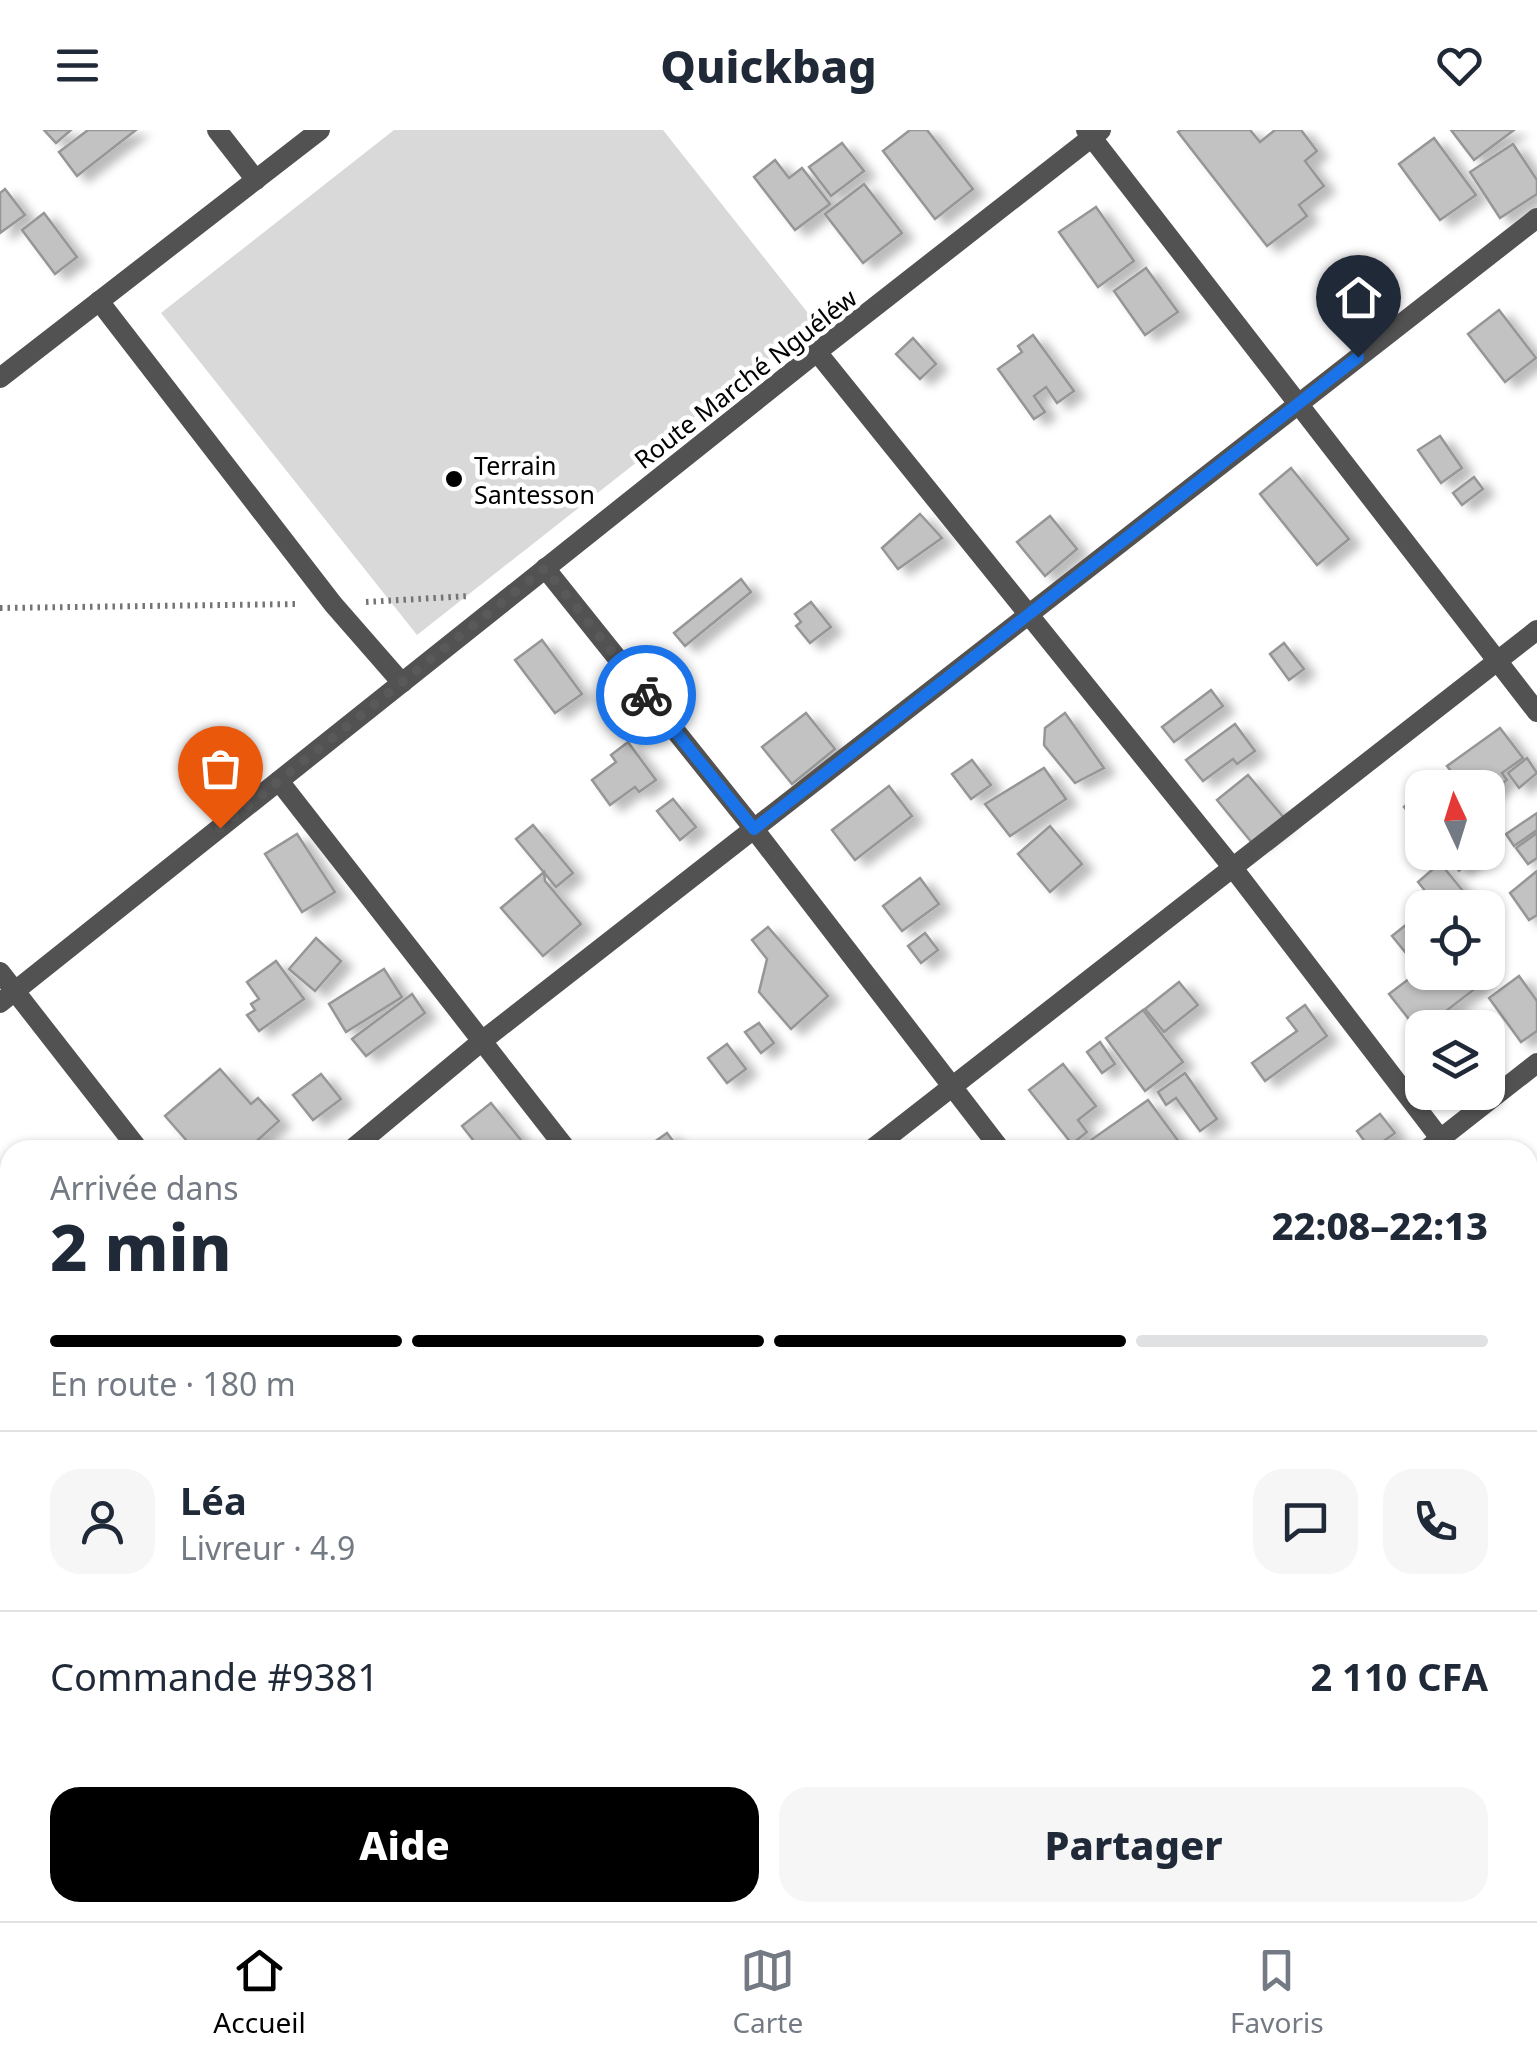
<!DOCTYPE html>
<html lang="fr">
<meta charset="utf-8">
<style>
:root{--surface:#fff;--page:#f6f6f7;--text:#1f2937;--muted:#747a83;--line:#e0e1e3;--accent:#000}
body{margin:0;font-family:"Noto Sans",sans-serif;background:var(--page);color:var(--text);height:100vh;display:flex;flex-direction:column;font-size:38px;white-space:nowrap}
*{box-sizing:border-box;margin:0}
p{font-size:32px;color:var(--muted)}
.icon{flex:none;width:55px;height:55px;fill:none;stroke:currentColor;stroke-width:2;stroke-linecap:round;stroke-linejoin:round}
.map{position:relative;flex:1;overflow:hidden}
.details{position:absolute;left:0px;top:1010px;width:1538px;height:782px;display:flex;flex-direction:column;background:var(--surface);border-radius:30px 30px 0 0;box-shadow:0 2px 8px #0004}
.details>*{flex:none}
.needle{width:65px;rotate:356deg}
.tools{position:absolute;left:1405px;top:640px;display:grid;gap:20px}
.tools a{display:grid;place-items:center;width:100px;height:100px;border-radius:20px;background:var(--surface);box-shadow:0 2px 8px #0004;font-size:50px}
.pin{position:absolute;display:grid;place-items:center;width:85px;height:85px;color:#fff;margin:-102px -42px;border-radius:50% 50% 50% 0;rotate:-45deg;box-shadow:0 0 10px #0007}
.pin .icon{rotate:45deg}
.courier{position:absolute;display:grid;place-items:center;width:100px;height:100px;margin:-50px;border:8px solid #1a73e8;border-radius:50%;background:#fff;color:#222;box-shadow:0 2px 12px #0007}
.headline em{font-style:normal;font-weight:800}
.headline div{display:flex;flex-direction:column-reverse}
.headline{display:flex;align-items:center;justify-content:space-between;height:170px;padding:0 50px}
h1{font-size:65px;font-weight:800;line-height:75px}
.bar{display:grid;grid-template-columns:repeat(4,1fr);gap:15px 10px;align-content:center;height:120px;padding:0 50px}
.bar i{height:12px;border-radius:8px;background:var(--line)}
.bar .selected{background:var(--accent)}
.bar p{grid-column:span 4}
.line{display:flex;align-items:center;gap:25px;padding:0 50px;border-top:2px solid var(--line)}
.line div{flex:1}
.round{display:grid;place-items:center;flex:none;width:105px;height:105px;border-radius:30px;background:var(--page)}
.button{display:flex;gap:20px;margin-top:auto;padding:20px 50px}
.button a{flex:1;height:115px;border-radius:30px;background:var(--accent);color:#fff;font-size:40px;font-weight:800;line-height:115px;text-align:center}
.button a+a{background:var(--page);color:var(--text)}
header{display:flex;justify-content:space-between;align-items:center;height:130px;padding:0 50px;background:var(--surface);font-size:45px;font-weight:800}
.dock{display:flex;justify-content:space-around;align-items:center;height:140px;border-top:2px solid var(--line);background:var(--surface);font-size:28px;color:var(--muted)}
.dock a{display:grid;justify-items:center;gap:5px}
.dock .selected{color:var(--accent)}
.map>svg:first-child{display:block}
.green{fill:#d9d9d9}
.building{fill:#c2c2c2;stroke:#969696;stroke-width:2.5;filter:url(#shadow)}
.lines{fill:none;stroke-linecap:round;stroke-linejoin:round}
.path{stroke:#747474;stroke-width:6;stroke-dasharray:2.5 5;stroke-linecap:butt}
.minor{stroke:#525252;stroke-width:20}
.done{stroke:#595959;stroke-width:10;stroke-dasharray:0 18}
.route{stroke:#1a73e8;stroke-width:12}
.poi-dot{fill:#000;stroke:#fff;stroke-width:4}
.labels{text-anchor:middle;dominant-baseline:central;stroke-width:9;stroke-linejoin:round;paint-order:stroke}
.street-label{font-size:25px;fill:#000;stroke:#fff}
.poi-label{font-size:25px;fill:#000;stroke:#fff;text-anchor:start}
</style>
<header><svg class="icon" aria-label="menu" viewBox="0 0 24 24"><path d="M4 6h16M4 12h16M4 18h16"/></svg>Quickbag<svg class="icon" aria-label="heart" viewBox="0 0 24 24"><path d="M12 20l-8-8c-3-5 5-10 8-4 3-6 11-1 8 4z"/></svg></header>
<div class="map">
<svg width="1537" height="1791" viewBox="0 0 1537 1791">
<defs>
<filter id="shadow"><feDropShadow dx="11" dy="6" stdDeviation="5" flood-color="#0004"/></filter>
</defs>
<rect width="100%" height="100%" fill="#fff"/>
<!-- green -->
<g class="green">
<polygon points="394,0 663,0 815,192 417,505 161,183"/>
<polygon points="1537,1477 1537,1596 1528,1584 1528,1486"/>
</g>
<!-- building -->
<g class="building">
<polygon points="44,0 71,0 56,13"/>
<polygon points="88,0 136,0 77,46 59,22"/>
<polygon points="910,0 927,0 973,59 935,89 883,21"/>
<polygon points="1181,0 1250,0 1260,12 1275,0 1301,0 1317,21 1305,31 1324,56 1299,75 1307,86 1267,116 1178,2"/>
<polygon points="1451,0 1514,0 1474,30"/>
<polygon points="1434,8 1476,65 1440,90 1399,34"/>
<polygon points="842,13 864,41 831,66 809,37"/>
<polygon points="1513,14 1537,50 1537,64 1500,88 1470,42"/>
<polygon points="775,30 789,48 802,38 830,74 795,100 754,47"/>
<polygon points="864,54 902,103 863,133 825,84"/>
<polygon points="5,59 25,85 0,103 0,63"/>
<polygon points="1096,77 1134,131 1098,157 1059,102"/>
<polygon points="44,83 77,127 55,144 22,100"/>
<polygon points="1146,138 1178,182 1145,205 1114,161"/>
<polygon points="1499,180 1536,228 1505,252 1468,204"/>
<polygon points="1033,205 1074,261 1057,273 1046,257 1034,266 1045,282 1034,289 998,239 1022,222 1018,216"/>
<polygon points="913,208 936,234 920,249 896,224"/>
<polygon points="1440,306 1462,338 1441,353 1418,320"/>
<polygon points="1291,338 1349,409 1317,435 1260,364"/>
<polygon points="1474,347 1483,359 1462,375 1453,363"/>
<polygon points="920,384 942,408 898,439 882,418"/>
<polygon points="1050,386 1077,419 1045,446 1017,412"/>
<polygon points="741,449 751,462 685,516 674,503"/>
<polygon points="811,472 831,497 810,513 796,496 801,492 795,484"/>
<polygon points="542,510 582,564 555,583 515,530"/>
<polygon points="1284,513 1304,539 1289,550 1270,524"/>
<polygon points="1211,560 1223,576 1174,612 1162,597"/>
<polygon points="806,583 835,619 792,654 762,617"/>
<polygon points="1065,583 1104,638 1075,653 1044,615 1045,598"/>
<polygon points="1235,594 1255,621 1237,634 1233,629 1203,651 1186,630"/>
<polygon points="1500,598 1523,628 1502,643 1507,650 1488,664 1488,658 1464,658 1447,636"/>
<polygon points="628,612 656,650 639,662 635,657 610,675 592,650 616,632 611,625"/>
<polygon points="1527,628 1537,643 1519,658 1508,643"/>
<polygon points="972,630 991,655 971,669 952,644"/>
<polygon points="1044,638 1066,669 1010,706 985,674"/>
<polygon points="1248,645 1285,689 1253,714 1217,670"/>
<polygon points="889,656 912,686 855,730 832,700"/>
<polygon points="1422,661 1422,699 1404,677"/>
<polygon points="673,669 696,697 680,710 657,681"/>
<polygon points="1537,683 1537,700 1514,716 1506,704"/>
<polygon points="533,695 573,743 556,757 516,709"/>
<polygon points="1050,696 1082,734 1050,762 1018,724"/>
<polygon points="1537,703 1537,728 1528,734 1516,718"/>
<polygon points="297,704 335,762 302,782 265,724"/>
<polygon points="1443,722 1480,722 1459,741"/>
<polygon points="1440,733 1477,778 1427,778 1434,772 1418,752"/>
<polygon points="1537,741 1537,785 1529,790 1510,763"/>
<polygon points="544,742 545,751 581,794 543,826 501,778"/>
<polygon points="920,748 939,774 902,801 883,776"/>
<polygon points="1422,782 1422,825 1414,833 1392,806"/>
<polygon points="768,797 828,866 791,899 759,862 767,829 752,810"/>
<polygon points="925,803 938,820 921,833 908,816"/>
<polygon points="316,808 341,831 315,861 289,839"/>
<polygon points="276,831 304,869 259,901 247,885 255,880 251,874 259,869 247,852"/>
<polygon points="384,839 402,867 346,902 329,874"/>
<polygon points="1422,839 1422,842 1472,842 1481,854 1419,902 1389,864"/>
<polygon points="1519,846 1537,871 1537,901 1521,912 1489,868"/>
<polygon points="1179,852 1198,875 1164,902 1145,879"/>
<polygon points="412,864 425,883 366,926 352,909"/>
<polygon points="1305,875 1327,906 1265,951 1252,933 1297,901 1287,888"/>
<polygon points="1143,880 1183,932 1145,961 1106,908"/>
<polygon points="759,893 774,913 761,923 745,902"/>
<polygon points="1100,912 1115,934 1102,943 1087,922"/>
<polygon points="727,914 746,939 727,953 708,928"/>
<polygon points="1063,934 1096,976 1078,990 1087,1002 1072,1014 1029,960"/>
<polygon points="220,939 251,974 258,968 279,991 250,1017 253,1020 195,1020 165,986"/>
<polygon points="1185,943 1217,989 1200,1001 1176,968 1166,975 1158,962"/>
<polygon points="321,944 341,969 313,990 293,965"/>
<polygon points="1148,970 1185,1020 1083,1020 1081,1017"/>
<polygon points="491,973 529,1020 481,1020 462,996"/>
<polygon points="1380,984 1395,1003 1371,1020 1357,1001"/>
<polygon points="667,1003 680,1020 643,1020"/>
<polygon points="10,1173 10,1202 0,1190 0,1181"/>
<polygon points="8,1221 10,1263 0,1271 0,1227"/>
<polygon points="10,1461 10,1511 0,1518 0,1468"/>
<polygon points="5,1593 10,1599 10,1616 3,1621 0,1616 0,1597"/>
<polygon points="0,1632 10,1644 10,1676 3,1682 0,1678"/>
<polygon points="10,1754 10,1782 31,1782 17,1791 13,1791 0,1770 0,1760"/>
<polygon points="141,1782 183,1782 173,1791 148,1791"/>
<polygon points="206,1782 260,1782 250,1791 196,1791"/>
<polygon points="577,1782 624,1782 625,1791 578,1791"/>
<polygon points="781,1782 846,1782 849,1786 842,1791 788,1791"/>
</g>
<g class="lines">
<!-- path -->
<g class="path">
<polyline points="366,472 469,466"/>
<polyline points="0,478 299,474"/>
</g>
<!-- minor -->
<g class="minor">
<polyline points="217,0 256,50"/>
<polyline points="1086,0 1537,582"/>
<polyline points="99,171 333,474 402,553"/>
<polyline points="817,222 1233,738 1449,1020"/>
<polyline points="0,248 320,0"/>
<polyline points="545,438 754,699 1001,1020"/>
<polyline points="279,651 567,1020"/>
<polyline points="0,842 139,1020"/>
<polyline points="0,873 817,222 1101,0"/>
<polyline points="351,1020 482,911 1537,88"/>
<polyline points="871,1020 1537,500"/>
<polyline points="1426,1020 1537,933"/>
<polyline points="1528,1124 1537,1136"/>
<polyline points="0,1305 10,1297"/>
<polyline points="0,1368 10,1381"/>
<polyline points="1528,1399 1537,1390"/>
<polyline points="1528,1705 1537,1718"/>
<polyline points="0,1726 10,1718"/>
<polyline points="319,1782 325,1791"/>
<polyline points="735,1782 742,1791"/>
<polyline points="438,1791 449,1782"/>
<polyline points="1517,1791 1537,1776"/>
</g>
</g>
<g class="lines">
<!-- done -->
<polyline class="done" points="220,698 545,438 646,565"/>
<!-- route -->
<polyline class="route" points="646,565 754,699 1358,227"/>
</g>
<!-- markers -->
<circle class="poi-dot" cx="454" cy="349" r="10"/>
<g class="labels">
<!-- street labels -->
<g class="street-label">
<text transform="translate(745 248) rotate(-38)">Route Marché Nguéléw</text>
</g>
<!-- poi labels -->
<g class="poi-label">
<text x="474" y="335">Terrain<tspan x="474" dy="29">Santesson</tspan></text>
</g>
</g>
</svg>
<div class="tools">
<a><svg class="needle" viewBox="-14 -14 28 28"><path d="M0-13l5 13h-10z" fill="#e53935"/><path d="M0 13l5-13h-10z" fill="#747a83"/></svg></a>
<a><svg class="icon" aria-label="locate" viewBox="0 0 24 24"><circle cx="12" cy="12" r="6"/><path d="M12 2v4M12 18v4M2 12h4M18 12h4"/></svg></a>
<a><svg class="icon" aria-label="layers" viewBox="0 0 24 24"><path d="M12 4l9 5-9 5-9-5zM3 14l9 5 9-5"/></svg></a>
</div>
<div class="pin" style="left:220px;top:698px;background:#ea580c"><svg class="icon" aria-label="bag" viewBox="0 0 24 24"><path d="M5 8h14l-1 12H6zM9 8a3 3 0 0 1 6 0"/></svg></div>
<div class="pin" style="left:1358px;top:227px;background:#1f2937"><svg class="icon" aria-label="home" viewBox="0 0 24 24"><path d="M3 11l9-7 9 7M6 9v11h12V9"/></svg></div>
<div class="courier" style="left:646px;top:565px"><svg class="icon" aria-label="bike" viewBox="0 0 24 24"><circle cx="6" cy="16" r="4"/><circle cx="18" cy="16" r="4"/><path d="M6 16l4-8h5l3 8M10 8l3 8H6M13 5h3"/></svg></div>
<section class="details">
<div class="headline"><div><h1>2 min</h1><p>Arrivée dans</p></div><em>22:08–22:13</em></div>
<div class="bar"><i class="selected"></i><i class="selected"></i><i class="selected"></i><i></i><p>En route · 180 m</p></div>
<div class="line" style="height:180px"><a class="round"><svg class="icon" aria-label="person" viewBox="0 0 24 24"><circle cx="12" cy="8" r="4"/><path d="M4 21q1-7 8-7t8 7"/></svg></a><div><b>Léa</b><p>Livreur · 4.9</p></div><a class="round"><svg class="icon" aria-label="chat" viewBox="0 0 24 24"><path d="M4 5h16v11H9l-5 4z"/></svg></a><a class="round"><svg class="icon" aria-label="phone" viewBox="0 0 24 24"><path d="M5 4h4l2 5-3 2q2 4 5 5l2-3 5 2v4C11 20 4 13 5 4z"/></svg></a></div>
<div class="line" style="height:130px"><div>Commande #9381</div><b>2 110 CFA</b></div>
<div class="button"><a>Aide</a><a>Partager</a></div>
</section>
</div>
<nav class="dock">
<a class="selected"><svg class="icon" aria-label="home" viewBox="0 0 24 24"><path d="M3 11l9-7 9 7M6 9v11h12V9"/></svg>Accueil</a>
<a><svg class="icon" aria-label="map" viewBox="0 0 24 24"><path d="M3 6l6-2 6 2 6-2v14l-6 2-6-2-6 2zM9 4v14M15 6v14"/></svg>Carte</a>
<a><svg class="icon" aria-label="saved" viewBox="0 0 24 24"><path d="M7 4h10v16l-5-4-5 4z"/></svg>Favoris</a>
</nav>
